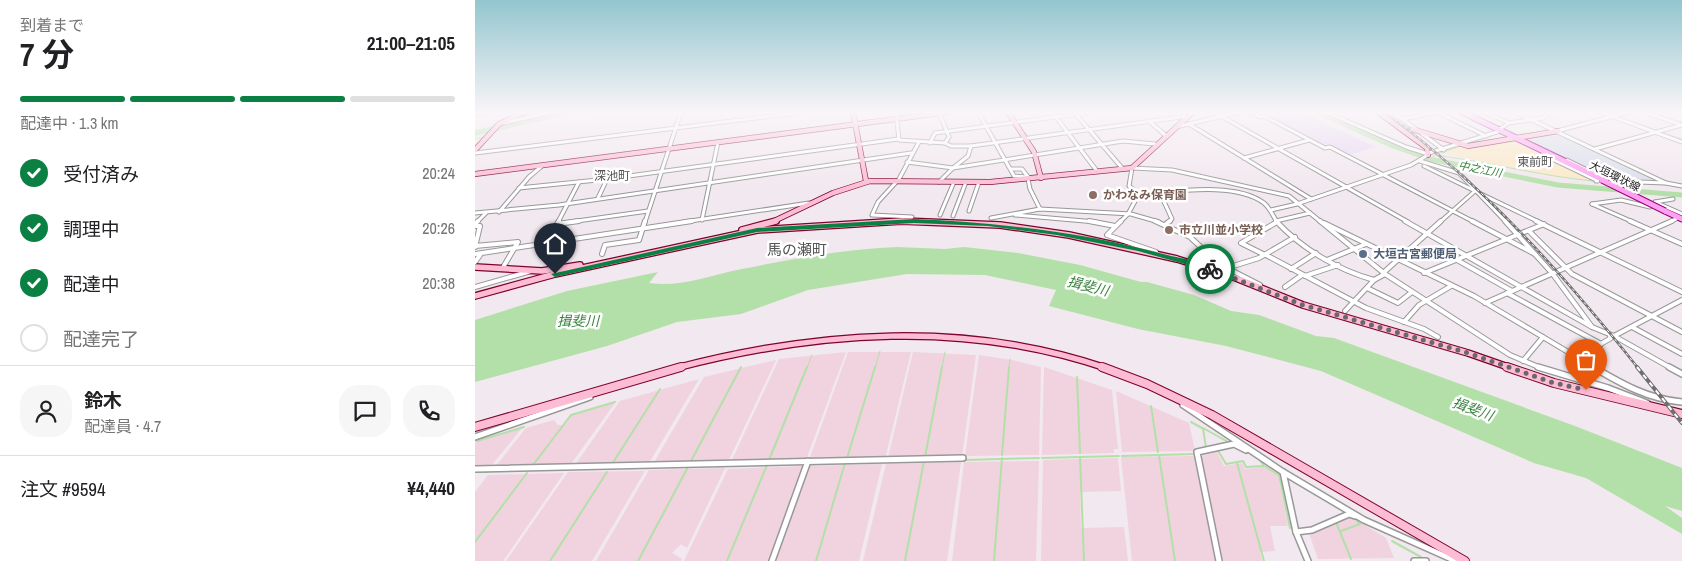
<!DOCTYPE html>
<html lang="ja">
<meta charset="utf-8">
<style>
:root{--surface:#fff;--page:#f6f6f6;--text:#202124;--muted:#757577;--line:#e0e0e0;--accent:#0b8043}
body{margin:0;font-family:"Archivo Narrow","Noto Sans JP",sans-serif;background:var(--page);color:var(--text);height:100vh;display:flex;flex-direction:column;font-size:19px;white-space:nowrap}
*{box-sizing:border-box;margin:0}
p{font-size:16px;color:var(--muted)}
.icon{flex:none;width:28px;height:28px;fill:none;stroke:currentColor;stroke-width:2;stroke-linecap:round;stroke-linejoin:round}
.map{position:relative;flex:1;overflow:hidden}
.panel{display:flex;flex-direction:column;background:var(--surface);width:475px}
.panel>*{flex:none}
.pin{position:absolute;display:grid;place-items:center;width:42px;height:42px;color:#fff;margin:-51px -21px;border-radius:50% 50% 50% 0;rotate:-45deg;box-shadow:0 0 5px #0007}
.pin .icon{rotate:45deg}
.courier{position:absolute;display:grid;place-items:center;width:50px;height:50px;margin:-25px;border:4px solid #0b8043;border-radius:50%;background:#fff;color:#222;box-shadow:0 1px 6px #0007}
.headline em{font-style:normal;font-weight:700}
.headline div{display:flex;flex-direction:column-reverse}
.headline{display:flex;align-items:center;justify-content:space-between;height:85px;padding:0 20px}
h1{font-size:32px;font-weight:700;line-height:38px}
.bar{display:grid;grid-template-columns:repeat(4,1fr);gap:8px 5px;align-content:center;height:60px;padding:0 20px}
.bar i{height:6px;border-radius:4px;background:var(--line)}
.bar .active{background:var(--accent)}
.bar p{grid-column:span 4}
.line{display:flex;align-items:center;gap:12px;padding:0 20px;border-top:1px solid var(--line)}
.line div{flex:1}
.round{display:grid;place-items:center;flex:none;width:52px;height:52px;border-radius:20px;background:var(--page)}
ol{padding:0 20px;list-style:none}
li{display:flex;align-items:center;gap:15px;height:55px}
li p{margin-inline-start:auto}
li .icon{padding:5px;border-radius:50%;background:var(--accent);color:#fff;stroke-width:4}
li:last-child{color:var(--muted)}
li i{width:28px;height:28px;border:2px solid var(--line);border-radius:50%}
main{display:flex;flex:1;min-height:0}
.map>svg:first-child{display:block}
.commercial{fill:#e7d7f2}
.industrial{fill:#dadeeb}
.farmland{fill:#f0d3de}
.park{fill:#fbe8c5}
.parking{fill:#ededed}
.water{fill:#b3e0a8}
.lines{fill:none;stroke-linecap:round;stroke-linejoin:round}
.stream-far1{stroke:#b3e0a8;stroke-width:1}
.stream{stroke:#b3e0a8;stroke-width:2}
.river{stroke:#b3e0a8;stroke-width:5}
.street-tunnel{stroke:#c8c0c6;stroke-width:3;stroke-dasharray:3 1;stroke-linecap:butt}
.street-far2-casing{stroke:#989898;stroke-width:5}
.street-far1-casing{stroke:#989898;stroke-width:6}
.street-casing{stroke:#989898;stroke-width:8}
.secondary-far2-casing{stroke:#7e022b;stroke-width:6}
.secondary-far1-casing{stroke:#7e022b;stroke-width:8}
.secondary-casing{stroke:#7e022b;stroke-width:10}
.primary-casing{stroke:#9e0079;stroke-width:7}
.street-far2{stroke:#fff;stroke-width:3}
.street-far1{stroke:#fff;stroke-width:4}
.street{stroke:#fff;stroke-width:5}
.secondary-far2{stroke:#fbbcd4;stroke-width:4.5}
.secondary-far1{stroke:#fbbcd4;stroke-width:5.5}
.secondary{stroke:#fbbcd4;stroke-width:8}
.primary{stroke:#fea0f2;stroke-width:5}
.rail-far1-casing{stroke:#6f6f6f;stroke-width:2.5}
.rail-casing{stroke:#6f6f6f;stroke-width:4}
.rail-far1{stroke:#fff;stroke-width:1;stroke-dasharray:3;stroke-linecap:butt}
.rail{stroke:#fff;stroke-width:2;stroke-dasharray:5;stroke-linecap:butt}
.primary-bridge-casing{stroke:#9e0079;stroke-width:7;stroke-linecap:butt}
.primary-bridge{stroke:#fea0f2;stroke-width:5}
.route{fill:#0b8043}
.done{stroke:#6a6769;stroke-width:5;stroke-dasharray:0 9}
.education-dot{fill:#8d6e63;stroke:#fff;stroke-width:2}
.service-dot{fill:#5c6f8a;stroke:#fff;stroke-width:2}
.labels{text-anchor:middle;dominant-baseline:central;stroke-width:5;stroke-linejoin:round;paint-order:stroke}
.far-water-label{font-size:11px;font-style:italic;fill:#39843e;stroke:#fff}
.far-street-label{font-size:11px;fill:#212121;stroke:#fff}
.far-quarter-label{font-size:12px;fill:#545454;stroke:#fff}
.education-label{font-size:12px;font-weight:bold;fill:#785e54;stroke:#fff;text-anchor:start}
.service-label{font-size:12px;font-weight:bold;fill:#4e5e75;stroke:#fff;text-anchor:start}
.water-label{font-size:14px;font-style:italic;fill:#39843e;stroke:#fff}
.quarter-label{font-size:15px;fill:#545454;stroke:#fff}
</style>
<main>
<section class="panel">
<div class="headline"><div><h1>7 分</h1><p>到着まで</p></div><em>21:00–21:05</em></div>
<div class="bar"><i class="active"></i><i class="active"></i><i class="active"></i><i></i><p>配達中 · 1.3 km</p></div>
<ol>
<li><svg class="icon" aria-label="check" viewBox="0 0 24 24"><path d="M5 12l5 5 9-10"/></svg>受付済み<p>20:24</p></li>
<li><svg class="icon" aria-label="check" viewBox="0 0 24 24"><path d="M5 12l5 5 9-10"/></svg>調理中<p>20:26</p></li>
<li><svg class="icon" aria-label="check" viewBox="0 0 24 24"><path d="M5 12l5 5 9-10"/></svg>配達中<p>20:38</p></li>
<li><i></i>配達完了</li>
</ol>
<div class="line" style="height:90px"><a class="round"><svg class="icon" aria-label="person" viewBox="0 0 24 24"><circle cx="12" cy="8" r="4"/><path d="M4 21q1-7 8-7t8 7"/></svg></a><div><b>鈴木</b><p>配達員 · 4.7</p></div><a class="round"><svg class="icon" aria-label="chat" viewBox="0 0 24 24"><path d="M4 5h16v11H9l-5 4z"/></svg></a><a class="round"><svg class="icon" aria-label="phone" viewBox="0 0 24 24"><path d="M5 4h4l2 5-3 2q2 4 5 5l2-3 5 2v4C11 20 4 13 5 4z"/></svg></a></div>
<div class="line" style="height:65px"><div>注文 #9594</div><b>¥4,440</b></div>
</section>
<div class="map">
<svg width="1207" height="561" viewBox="0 0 1207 561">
<rect width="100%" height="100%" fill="#f2e8ef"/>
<!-- commercial -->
<polygon class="commercial" points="777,112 824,112 901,147 873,155 855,146 850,147 790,115 786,116"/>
<!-- industrial -->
<polygon class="industrial" points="1082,133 1182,179 1166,182 1136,180 1049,139"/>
<!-- farmland -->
<g class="farmland">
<polygon points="371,352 331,460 256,462 304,359"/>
<polygon points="373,352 436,352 410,459 334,460"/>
<polygon points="438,352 501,355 487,457 413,458"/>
<polygon points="504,355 537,360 566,367 564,455 490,456"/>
<polygon points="301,360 253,462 178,464 229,377"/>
<polygon points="569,367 637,390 643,449 639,449 639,453 567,455"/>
<polygon points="224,379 174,463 100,465 145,401"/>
<polygon points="641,391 714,423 720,451 647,452"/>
<polygon points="140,403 96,464 21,466 51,428 79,420 83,425 90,425 97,415"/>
<polygon points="47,428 16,466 0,467 0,442"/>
<polygon points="742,452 749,466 767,463 770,469 788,467 803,475 813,526 795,526 800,551 785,552 787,561 746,561 725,456"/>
<polygon points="721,456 742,561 657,561 646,457"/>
<polygon points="643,458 646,491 605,492 606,528 649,527 653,561 566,561 568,460"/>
<polygon points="564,461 561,561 477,561 489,462"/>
<polygon points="486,462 472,561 388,561 411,464"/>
<polygon points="407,464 384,561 299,561 333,466"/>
<polygon points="329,466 294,561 209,561 253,469"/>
<polygon points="250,468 212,548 206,544 197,553 207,559 206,561 121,561 174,470"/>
<polygon points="170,471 117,561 31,561 93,472"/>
<polygon points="89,473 28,561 0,561 0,492 13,475"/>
<polygon points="875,516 911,538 919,558 843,559 834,533"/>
</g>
<!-- park -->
<polygon class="park" points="1039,140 1120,180 1081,177 967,153 989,146"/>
<!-- parking -->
<polygon class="parking" points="1048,124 1067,133 1041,136 1032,131 1036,126"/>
<!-- water -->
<g class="water">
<polygon points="82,112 118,112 91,115 0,136 0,130"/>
<path d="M422,247l48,2 19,-2 54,6 62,12 61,17h6l47,13 37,16 28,4 57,21 18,2 241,88 107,42v43l-17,-5 17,12v16l-96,-56 -52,-15 -213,-92 -95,-25 -88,-17 -89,-23 7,-16 -71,-15 -78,-1 -99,16 -67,24 -64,8 -70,24 -132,36v-62l92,-29 91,-19 -9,11c30,5 62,-8 93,-14 51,-10 102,-20 155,-22z"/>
</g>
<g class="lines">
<!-- stream-far1 -->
<g class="stream-far1">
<polyline points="1070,119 1076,112"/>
<polyline points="1063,120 1105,112"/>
<polyline points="0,139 10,137"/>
<polyline points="993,144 1024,133"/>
<path d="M960,155c53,7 105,21 158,26"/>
<polyline points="955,159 960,155 986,146"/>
<polyline points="1153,183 1194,185"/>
<polyline points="332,368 337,355"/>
<polyline points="400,368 405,351"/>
<polyline points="467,368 470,352"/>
<polyline points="534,368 535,359"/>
</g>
<!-- stream -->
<g class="stream">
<polyline points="602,377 605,453"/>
<polyline points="676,406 683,452"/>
<polyline points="716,422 727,428"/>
<polyline points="2,441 49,427"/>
<polyline points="731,448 728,428 755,443"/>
<polyline points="742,449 751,464 768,461 771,467 789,466 804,475 815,528"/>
<polyline points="527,455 534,367"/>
<polyline points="684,455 700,561"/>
<polyline points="647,456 720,454"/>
<polyline points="450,457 467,367"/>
<polyline points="605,457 609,561"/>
<polyline points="372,458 400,367"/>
<polyline points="567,458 644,456"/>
<polyline points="294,460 332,367"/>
<polyline points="490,460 564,458"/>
<polyline points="785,460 789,466"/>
<polyline points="216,461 266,367"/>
<polyline points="762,463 789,561"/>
<polyline points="137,464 185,389"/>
<polyline points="58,465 96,415 140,402"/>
<polyline points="96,469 142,468"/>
<polyline points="16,471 93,469"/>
<polyline points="0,472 13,472"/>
<polyline points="861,522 876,559"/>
<polyline points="866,531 885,524 879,518"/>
<polyline points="917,541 946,557"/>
<polyline points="0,542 52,473"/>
<polyline points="75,561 132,472"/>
<polyline points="163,561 213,467"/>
<polyline points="252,561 292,465"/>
<polyline points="341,561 370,463"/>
<polyline points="430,561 449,461"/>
<polyline points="519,561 527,458"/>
</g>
<!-- river -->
<polyline class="river" points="842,112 918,146 955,159 1083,185 1207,195"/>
<!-- street-tunnel -->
<polyline class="street-tunnel" points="929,126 937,129"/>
<defs>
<g id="street-far2">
<polyline points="421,112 424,140 470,143 474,137 464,112"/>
<polyline points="503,112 539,176 554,177"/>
<polyline points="577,112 622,171"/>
<polyline points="599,112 647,168"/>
<polyline points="739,112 933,222"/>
<polyline points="775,112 785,117 789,116 850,148 855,147 999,222"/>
<polyline points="851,112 931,147 953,154"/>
<polyline points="918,112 969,150"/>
<polyline points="962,112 1011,136"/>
<polyline points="1009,112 1034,123"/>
<polyline points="1040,112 1191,183 1136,181"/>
<polyline points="1125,112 1207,142"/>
<polyline points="1169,112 1207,125"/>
<polyline points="0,114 19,112"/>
<polyline points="928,119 963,112"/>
<polyline points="674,121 690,135"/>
<polyline points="29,123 77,112"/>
<polyline points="714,124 836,199"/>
<polyline points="701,127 765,112"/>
<polyline points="1025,129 1034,123 1069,118 1074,112"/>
<polyline points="1082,131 1154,112"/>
<polyline points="455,143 460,133 618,112"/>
<polyline points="470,143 476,146 496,146 713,116"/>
<polyline points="1120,149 1207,125"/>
<polyline points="0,153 330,112"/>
<polyline points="954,153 1025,131"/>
<polyline points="1078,157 1075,158 1123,181 1121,181"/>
<polyline points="769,158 834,140"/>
<polyline points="1092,160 1135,181"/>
<polyline points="945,161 984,173 1031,222"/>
<polyline points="432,162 478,168 493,156 496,146"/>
<polyline points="949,166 1000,191"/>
<polyline points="536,169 547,169 553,177"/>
<polyline points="553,179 555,189 565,209"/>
<polyline points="464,182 478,168 648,141 680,144"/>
<polyline points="1191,183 1207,186"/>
<polyline points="44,188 132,179 423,139"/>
<polyline points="685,193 697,219 693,222"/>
<polyline points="1004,193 1064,222"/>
<polyline points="123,198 132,179"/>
<polyline points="1180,202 1207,214"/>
<polyline points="1180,202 1198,199"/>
<polyline points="1117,204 1158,222"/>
<polyline points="1117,204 1146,200 1175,207"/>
<polyline points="796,210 822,204 936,165 953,155"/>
<polyline points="494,211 504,182"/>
<polyline points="24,212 54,177 68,165"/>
<polyline points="0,213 84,205 436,153"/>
<polyline points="465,215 479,182"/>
<polyline points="540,215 621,222"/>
<polyline points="478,216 491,182"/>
<polyline points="437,217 397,215 403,202 424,179 444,142"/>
<polyline points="516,218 565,209 656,214 684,222"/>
<polyline points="227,220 243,142"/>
<polyline points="801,221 835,213"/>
<polyline points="2,222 11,213"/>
<polyline points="83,222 104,182"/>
<polyline points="95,222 173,211"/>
<polyline points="170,222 206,112"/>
<polyline points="209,222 334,203"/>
<polyline points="645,222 653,214 664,194"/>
<path d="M802,222c-4,-6 -7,-14 -13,-19 -29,-22 -91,-11 -125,-9l-10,-8 3,-18 40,2 117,26 32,26"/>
<polyline points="965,222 1000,191"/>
<polyline points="1194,222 1201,219"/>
</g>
<g id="street-far1">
<polyline points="84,221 82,224 104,221"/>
<polyline points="614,221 640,226"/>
<polyline points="646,221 632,235 681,252"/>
<polyline points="680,221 715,237 744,264 785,285"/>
<path d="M801,221c26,28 62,49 98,59"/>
<polyline points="845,221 910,274 1035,355 1066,368"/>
<polyline points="930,221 1117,327 1139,336 1196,368"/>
<polyline points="997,221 1060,254"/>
<polyline points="1030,221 1077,273 1117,327"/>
<polyline points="1061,221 1207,292"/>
<polyline points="1155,221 1207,244"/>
<polyline points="849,223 999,296 1120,368"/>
<polyline points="0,224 3,221"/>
<polyline points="691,224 695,221"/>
<polyline points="0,226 5,226 0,247"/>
<polyline points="1054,231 1097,274 1207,332"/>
<polyline points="0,246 43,242 27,269"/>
<polyline points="0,254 217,221"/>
<polyline points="127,254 130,245 164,240 170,221"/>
<polyline points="790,255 766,243 802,222"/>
<polyline points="791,255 891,308 949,329 963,337"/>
<polyline points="852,260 891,244"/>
<polyline points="982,260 1037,291"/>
<polyline points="0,262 5,255"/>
<polyline points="755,267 784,258 820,237"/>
<polyline points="816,269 841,253"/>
<polyline points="908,273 966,221"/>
<polyline points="949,273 1069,224"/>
<polyline points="830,276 863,265"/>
<polyline points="0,287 56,271"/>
<polyline points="810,287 827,275"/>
<polyline points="892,288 923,303 937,292"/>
<polyline points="1032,293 1126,344"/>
<polyline points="1010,303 1197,221"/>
<polyline points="870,311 899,280 910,274"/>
<polyline points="929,322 944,305 976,286"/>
<polyline points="1157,327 1207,354"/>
<polyline points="1139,336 1207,300"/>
<polyline points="1102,358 1136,338 1135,336"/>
<polyline points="1048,361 1068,337"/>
</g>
<g id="street">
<polyline points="1063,367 1133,388 1172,403"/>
<path d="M1118,367c29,17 55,32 89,35"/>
<polyline points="1194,367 1207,374"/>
<polyline points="708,405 808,472 889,520 981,561"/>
<polyline points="0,437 115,397"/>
<polyline points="0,469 488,458"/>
<polyline points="808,472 821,532 833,561"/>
<polyline points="821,532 837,530 874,514 880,516"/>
<polyline points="297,561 333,461"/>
<polyline points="744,561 722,452 759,444 771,450"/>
<polyline points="939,561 951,561"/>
</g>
<g id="secondary-far2">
<polyline points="378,112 391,181"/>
<polyline points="533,112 559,152 566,178"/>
<polyline points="903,112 952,148 953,155"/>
<polyline points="937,129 993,146 1083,131"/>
<polyline points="0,150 24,124 50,112"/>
<polyline points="0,174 474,112"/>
<polyline points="297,222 358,193 395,181 515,182 657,168 718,112"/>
<polyline points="409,222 455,222"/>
</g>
<g id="secondary-far1">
<polyline points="267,230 301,221"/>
<polyline points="0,267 67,271 105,265"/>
<polyline points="0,296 80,274 282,230 427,221 525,225 594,235 702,259 756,276 828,305 993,353 1036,368"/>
<path d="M201,368c142,-37 289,-48 430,0"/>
</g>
<g id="secondary">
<polyline points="627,367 672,384 737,415 990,561"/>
<polyline points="1032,367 1079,383 1207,414"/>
<polyline points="0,427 206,367"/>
</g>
<g id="primary">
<polyline points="987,112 1131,181"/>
<polyline points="1190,211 1207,219"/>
</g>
</defs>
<!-- street-far2 casing -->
<use href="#street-far2" class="street-far2-casing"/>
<!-- street-far1 casing -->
<use href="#street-far1" class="street-far1-casing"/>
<!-- street casing -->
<use href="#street" class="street-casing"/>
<!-- secondary-far2 casing -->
<use href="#secondary-far2" class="secondary-far2-casing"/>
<!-- secondary-far1 casing -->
<use href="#secondary-far1" class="secondary-far1-casing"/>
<!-- secondary casing -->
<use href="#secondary" class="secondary-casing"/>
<!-- primary casing -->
<use href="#primary" class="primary-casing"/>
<!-- street-far2 -->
<use href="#street-far2" class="street-far2"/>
<!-- street-far1 -->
<use href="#street-far1" class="street-far1"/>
<!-- street -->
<use href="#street" class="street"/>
<!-- secondary-far2 -->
<use href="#secondary-far2" class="secondary-far2"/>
<!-- secondary-far1 -->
<use href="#secondary-far1" class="secondary-far1"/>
<!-- secondary -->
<use href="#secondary" class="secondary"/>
<!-- primary -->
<use href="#primary" class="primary"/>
<defs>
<path id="rail-far1" d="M910,112c101,76 175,158 253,256"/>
<polyline id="rail" points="1162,367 1207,423"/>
</defs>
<!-- rail-far1 casing -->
<use href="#rail-far1" class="rail-far1-casing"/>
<!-- rail casing -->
<use href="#rail" class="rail-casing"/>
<!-- rail-far1 -->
<use href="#rail-far1" class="rail-far1"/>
<!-- rail -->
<use href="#rail" class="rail"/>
<defs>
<polyline id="primary-bridge" points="1127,180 1190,211"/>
</defs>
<!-- primary-bridge casing -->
<use href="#primary-bridge" class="primary-bridge-casing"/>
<!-- primary-bridge -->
<use href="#primary-bridge" class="primary-bridge"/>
</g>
<!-- sky -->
<linearGradient id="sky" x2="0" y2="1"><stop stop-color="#93c6ce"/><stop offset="0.59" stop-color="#f9f5f8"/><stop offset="1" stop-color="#f9f5f8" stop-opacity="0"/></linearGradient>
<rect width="1207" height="190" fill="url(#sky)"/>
<!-- route -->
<path class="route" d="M439,219c87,4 172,13 257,37 13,3 33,5 43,13l-4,2 -72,-20 -81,-16 -69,-9 -74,-3 -157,9 -202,45 -4,-3 206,-46z"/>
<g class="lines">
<!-- done -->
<polyline class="done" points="735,269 828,305 993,353 1079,383 1111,390"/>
</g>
<!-- markers -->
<g class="education-dot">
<circle cx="618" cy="195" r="5"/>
<circle cx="694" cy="230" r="5"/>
</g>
<circle class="service-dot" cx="888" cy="254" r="5"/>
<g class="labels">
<!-- far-water labels -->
<g class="far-water-label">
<text transform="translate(1005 169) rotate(11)">中之江川</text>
</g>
<!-- far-street labels -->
<g class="far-street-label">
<text transform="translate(1140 176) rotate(26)">大垣環状線</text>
</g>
<!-- far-quarter labels -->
<g class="far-quarter-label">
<text x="1060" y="162">東前町</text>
<text x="137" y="176">深池町</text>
</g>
<!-- education labels -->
<g class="education-label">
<text x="628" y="195">かわなみ保育園</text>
<text x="704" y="230">市立川並小学校</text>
</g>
<!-- service labels -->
<g class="service-label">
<text x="898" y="254">大垣古宮郵便局</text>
</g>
<!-- water labels -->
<g class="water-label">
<text transform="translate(613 286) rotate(14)">揖斐川</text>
<text x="103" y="321">揖斐川</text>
<text transform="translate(998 409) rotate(20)">揖斐川</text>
</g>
<!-- quarter labels -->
<g class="quarter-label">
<text x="322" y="249">馬の瀬町</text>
</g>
</g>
</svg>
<div class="pin" style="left:1111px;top:390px;background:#ea580c"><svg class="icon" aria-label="bag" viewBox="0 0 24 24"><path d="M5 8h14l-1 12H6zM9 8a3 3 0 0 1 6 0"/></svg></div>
<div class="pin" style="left:80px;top:274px;background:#1f2937"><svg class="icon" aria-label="home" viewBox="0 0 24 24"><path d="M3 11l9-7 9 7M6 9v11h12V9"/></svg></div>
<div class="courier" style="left:735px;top:269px"><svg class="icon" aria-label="bike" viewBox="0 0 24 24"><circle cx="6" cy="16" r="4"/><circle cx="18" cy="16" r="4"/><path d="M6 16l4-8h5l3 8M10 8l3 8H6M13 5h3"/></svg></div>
</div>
</main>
